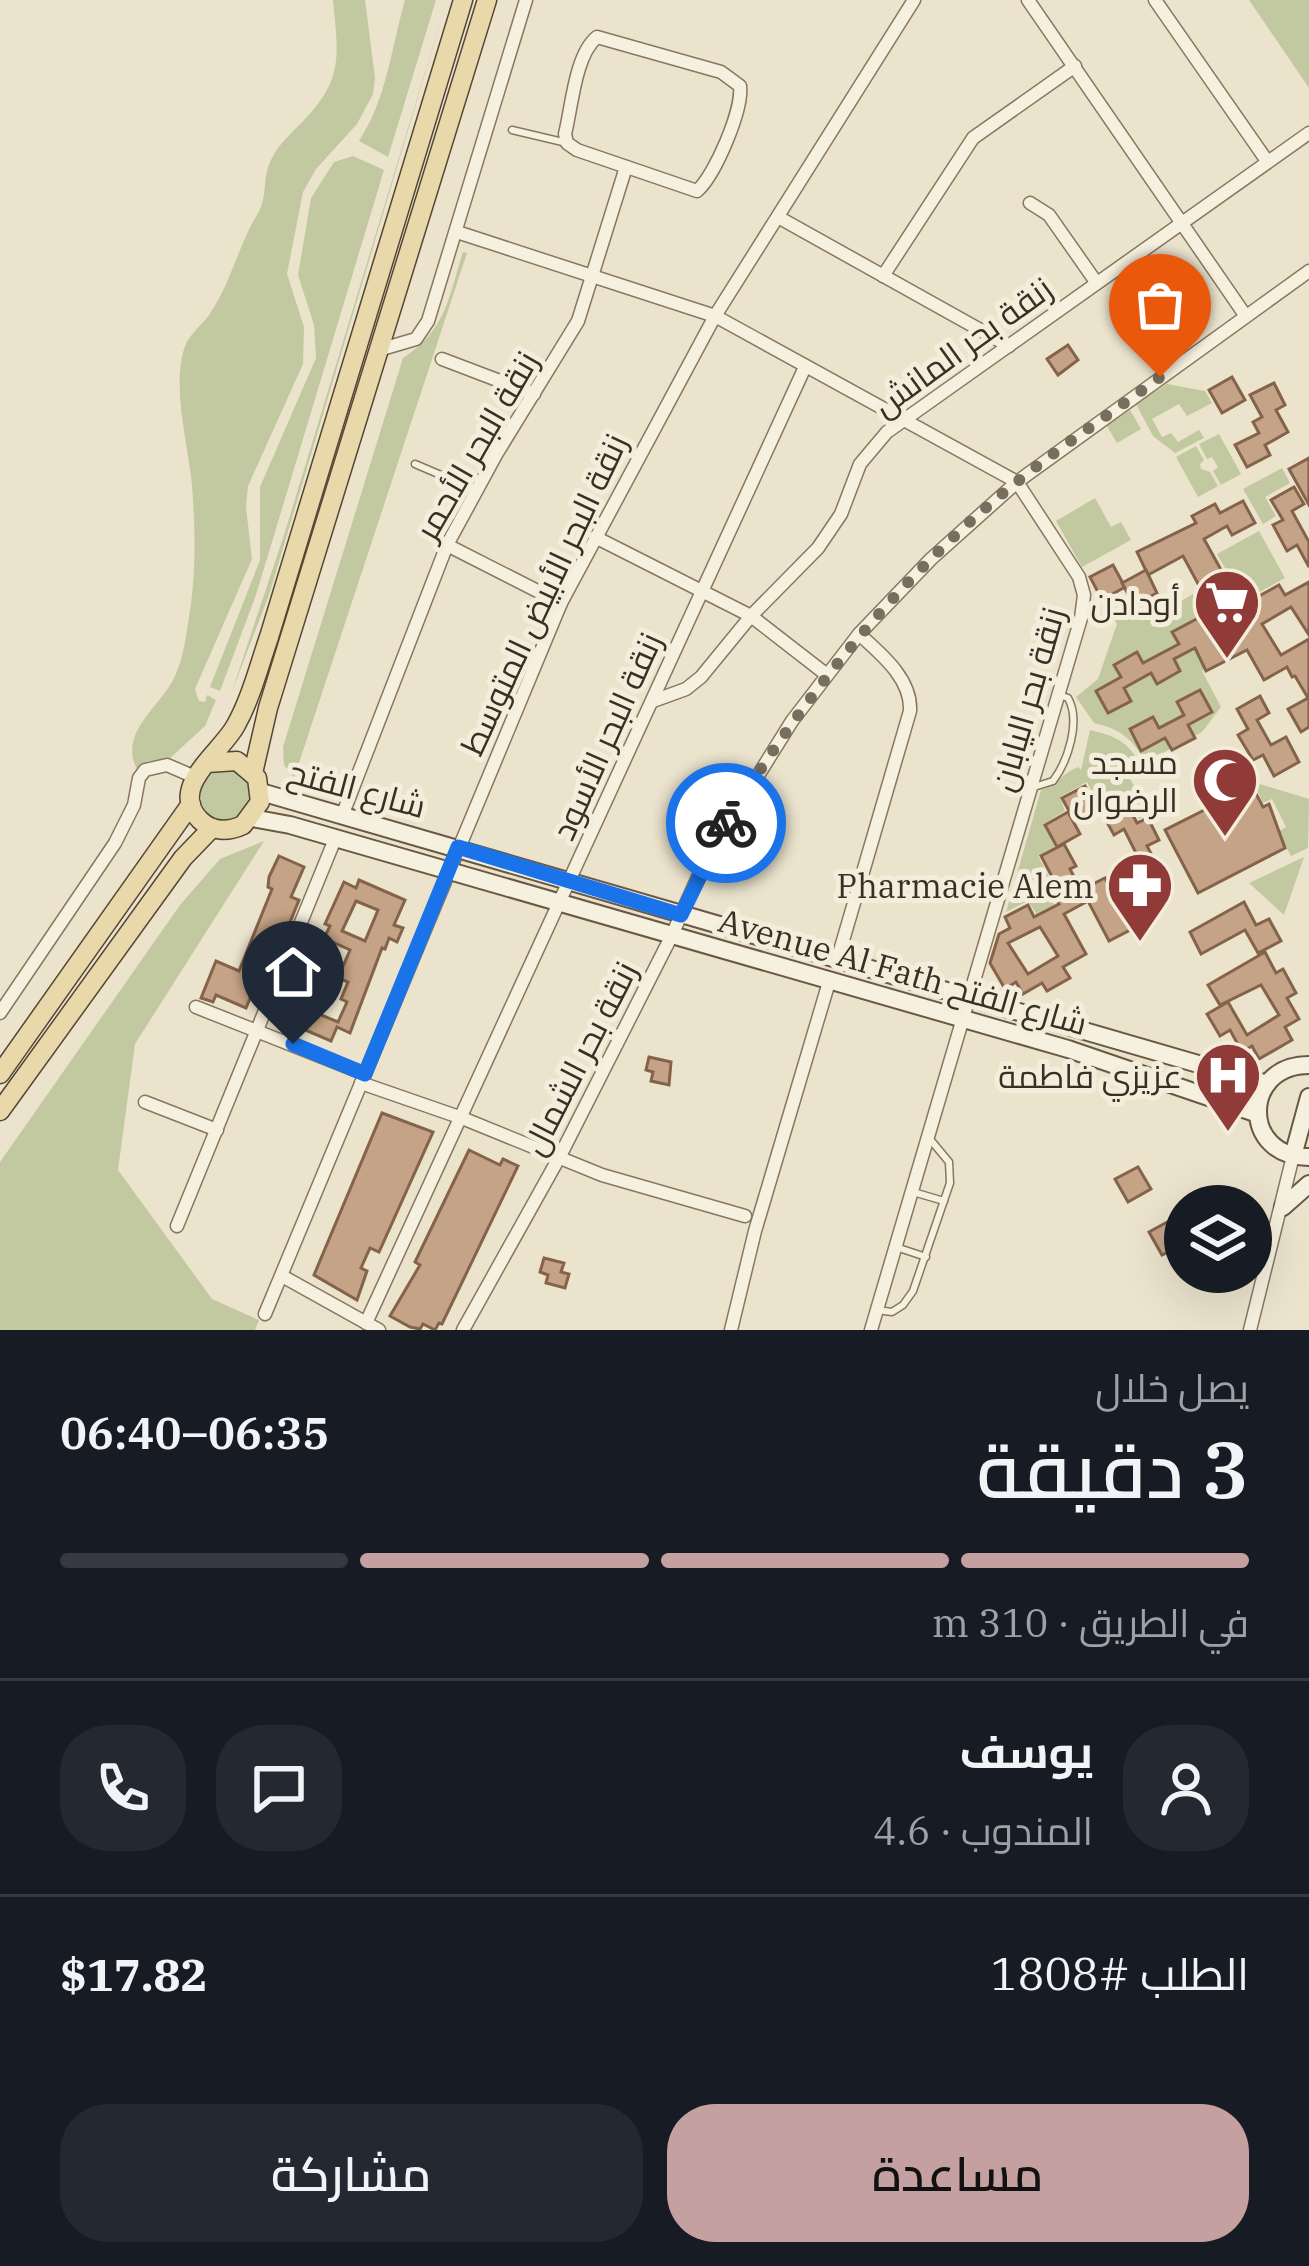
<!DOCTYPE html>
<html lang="ar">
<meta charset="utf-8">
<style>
:root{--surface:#171b24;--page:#242831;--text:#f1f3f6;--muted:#9ea1a6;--line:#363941;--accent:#c5a0a0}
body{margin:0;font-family:"IBM Plex Serif",Cairo,serif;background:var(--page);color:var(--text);direction:rtl;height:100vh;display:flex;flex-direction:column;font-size:45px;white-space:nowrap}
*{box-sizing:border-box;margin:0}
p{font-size:39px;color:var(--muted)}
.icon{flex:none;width:66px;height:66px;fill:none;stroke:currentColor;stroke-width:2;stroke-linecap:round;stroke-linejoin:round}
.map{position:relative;height:1330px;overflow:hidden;direction:ltr}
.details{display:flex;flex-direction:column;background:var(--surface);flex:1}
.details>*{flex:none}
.tools{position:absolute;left:1164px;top:1185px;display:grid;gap:24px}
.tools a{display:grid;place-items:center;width:108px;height:108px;border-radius:50%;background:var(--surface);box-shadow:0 12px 48px #0002;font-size:60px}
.pin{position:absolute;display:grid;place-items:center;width:102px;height:102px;color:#fff;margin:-123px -51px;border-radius:50% 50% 50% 0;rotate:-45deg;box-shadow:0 0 12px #0007}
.pin .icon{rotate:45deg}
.courier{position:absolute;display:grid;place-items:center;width:120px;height:120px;margin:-60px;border:9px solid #1a73e8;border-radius:50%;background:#fff;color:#222;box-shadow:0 3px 15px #0007}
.head em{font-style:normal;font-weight:600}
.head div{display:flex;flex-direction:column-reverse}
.head{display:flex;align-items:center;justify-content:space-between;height:204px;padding:0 60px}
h1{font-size:78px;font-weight:600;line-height:90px}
.bar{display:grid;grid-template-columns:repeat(4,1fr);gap:18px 12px;align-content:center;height:144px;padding:0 60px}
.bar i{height:15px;border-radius:9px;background:var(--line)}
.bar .active{background:var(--accent)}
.bar p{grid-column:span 4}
.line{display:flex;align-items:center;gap:30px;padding:0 60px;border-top:3px solid var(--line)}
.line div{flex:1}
.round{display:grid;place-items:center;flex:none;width:126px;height:126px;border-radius:48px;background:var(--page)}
.cta{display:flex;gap:24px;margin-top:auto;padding:24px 60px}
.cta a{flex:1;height:138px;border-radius:48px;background:var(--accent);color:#111;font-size:48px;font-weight:600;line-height:138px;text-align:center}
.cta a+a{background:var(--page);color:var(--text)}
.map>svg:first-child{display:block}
.green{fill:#c2c9a1}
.building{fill:#c5a386;stroke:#84634a;stroke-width:3;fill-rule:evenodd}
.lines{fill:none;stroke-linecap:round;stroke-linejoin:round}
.lane-casing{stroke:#877761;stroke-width:9}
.street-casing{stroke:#877761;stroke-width:15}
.secondary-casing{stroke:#695844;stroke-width:20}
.primary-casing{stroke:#554535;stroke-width:21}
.lane{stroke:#f6f0df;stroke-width:6}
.street{stroke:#f6f0df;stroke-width:12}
.secondary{stroke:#f6f0df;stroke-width:16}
.primary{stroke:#e9d8a9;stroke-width:18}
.done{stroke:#776e5e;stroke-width:12;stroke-dasharray:0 21.6}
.route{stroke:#1a73e8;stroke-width:15}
.labels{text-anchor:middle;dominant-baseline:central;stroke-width:10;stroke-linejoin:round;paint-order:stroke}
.street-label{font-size:33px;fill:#392f23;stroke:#f3eddb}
.poi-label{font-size:33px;fill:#392f23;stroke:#f3eddb;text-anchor:end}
</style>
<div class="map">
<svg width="1309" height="1330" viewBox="0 0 1309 1330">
<rect width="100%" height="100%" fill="#ebe3cc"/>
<!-- green -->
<g class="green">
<path d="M333,0h32l10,78 -2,16 -16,30 -41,45 -13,23 -16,82 17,53 -1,37 -55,122 -2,21 6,52 -57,130 4,12 6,1 2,-7 9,5 -11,26 -37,34 -21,1 -9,10c-22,-38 24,-65 37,-95 10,-21 12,-49 16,-72 5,-39 4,-80 1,-119 -4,-41 -20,-96 -8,-136 5,-16 19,-24 27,-37 20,-30 28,-68 47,-99 10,-16 4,-36 13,-53 7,-16 23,-29 35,-42 38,-40 32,-66 27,-118z"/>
<path d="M405,0h31l-48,157 -29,-16c28,-43 32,-92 46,-141z"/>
<polygon points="447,0 269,595 231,694 285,532"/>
<polygon points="1249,0 1309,0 1309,88"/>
<polygon points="353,156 384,170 256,595 220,691 210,687 260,560 260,487 316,358 314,325 298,275 311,198 334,162"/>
<path d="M463,252l4,1 -173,525 -10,-13 -1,-18 120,-389c43,-28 45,-59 60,-106z"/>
<polygon points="1167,384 1205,391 1212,403 1187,416 1179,404 1152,419 1162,437 1171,433 1178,442 1199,430 1204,438 1175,453 1153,436 1136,404"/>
<polygon points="1130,410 1141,429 1117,443 1107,426"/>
<polygon points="1219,434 1241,474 1221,485 1213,471 1218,467 1212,457 1207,459 1199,444"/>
<polygon points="1196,446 1204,460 1200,464 1201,469 1210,472 1218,486 1198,497 1176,457"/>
<polygon points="1282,468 1290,483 1265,497 1276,516 1263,524 1243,489"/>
<polygon points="1095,498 1111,527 1121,522 1131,540 1082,567 1056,521"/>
<polygon points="1259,531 1285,578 1254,595 1260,607 1235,621 1239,630 1228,637 1218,619 1245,603 1217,554"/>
<path d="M1193,594l37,61 -28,16 19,36 -19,25 -56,30c-14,-23 -25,-33 -52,-39l-18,-26 22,-18 19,-55 -9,-14 43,9z"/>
<path d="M1090,730c21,5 36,10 47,29l-9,16 21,38 -10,6 -13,-23 -25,13 -14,-27 -27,15 5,14 -22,13 12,23 -17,9 16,30 -7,5 8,15 -18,9 -9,-14 -22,11 35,-122c14,-5 22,-17 37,-23l3,3z"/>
<circle cx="225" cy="795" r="26"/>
<polygon points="1260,784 1309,799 1308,848 1291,856 1278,832 1286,827 1272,799 1263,803 1255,786"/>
<polygon points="264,841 135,1044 118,1170 212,1299 259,1320 255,1330 0,1330 0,1162 180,905 220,859"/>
<polygon points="1304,857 1284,915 1249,883"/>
</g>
<!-- building -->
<g class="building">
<polygon points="1068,345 1078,360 1058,375 1047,359"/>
<polygon points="1232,377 1245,400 1222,413 1209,390"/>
<polygon points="1274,383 1285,405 1276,410 1288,432 1265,445 1270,455 1247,467 1235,445 1259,433 1253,422 1262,417 1250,395"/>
<polygon points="1309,458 1309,505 1289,469"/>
<polygon points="1294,487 1304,504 1292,511 1309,542 1309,567 1297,545 1287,551 1273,525 1283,520 1271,500"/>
<polygon points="1243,501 1255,523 1232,535 1227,526 1204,539 1241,606 1279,585 1285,595 1309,582 1309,635 1291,607 1262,624 1281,655 1309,639 1309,727 1301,732 1288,709 1308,698 1295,676 1292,677 1287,667 1264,680 1247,650 1206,671 1195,648 1174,659 1180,671 1157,684 1151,673 1124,688 1131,701 1108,713 1096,691 1121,677 1114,665 1137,652 1143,663 1179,644 1172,632 1206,614 1221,643 1243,631 1230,609 1216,617 1183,556 1148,575 1137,552 1196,523 1192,516 1215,504 1220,513"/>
<polygon points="1113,565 1125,587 1102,600 1090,577"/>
<polygon points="1146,570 1157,593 1134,605 1122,583"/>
<polygon points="1200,690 1212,712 1188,725 1195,738 1172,750 1165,738 1141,751 1130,729 1153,717 1159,728 1184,715 1177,702"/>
<polygon points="1260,696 1269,713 1257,720 1271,745 1286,737 1299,762 1274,776 1263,755 1253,760 1238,735 1248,729 1237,709"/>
<polygon points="1085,786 1097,808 1074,820 1062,798"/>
<polygon points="1252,786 1263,807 1269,804 1285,848 1198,893 1165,830"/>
<polygon points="1125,800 1137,823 1148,818 1159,840 1147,846 1159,869 1136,882 1124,859 1136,853 1124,829 1114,835 1102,813"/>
<polygon points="1068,812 1080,834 1057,847 1045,825"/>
<path d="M1064,844l12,22 -6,3 11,21 24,-12 27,51 -23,12 -21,-40 -24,13 22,40 -23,13 7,11 -23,13 -5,-8 -19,11 -7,-12 -11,7 -15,-26 9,-29 11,-6 -5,-11 23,-12 6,12 25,-13 -7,-13 6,-3 -17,-32zM1040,927l18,29 -30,18 -20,-31z"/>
<polygon points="279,856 304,867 291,897 299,900 266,981 258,979 246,1008 216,995 213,1002 201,998 216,961 239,971 272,889 268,887 269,877"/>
<path d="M359,880l46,20 -11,25 9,3 -6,14 -8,-4 -4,11 -3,-1 -32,85 -13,-6 -6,14 -33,-14 2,-5 -13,-6 22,-50 19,8 -7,17 -6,-3 -8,21 31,13 9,-20 -6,-3 7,-17 -10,-4 12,-28 -26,-12 6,-12 -5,-2 19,-42 12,6zM356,901l22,9 -13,31 -23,-10z"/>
<polygon points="1244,902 1256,925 1269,919 1281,941 1258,953 1245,930 1201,954 1190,932"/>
<polygon points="1265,952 1276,973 1283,969 1296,993 1287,998 1299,1019 1285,1027 1292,1040 1259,1059 1252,1046 1242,1052 1230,1030 1220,1036 1207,1014 1228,1002 1247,1035 1279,1015 1261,985 1220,1005 1208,985"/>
<polygon points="649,1057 671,1062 669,1085 651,1081 653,1072 646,1070"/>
<polygon points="382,1113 433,1132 379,1252 370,1248 361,1268 367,1271 357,1300 314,1275"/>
<polygon points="469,1150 500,1165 503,1159 518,1166 442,1324 439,1323 435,1330 423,1324 420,1329 410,1327 390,1316 420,1265 415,1262"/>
<polygon points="1138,1167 1151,1189 1128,1202 1115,1179"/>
<polygon points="1169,1221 1182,1245 1162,1255 1149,1232"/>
<polygon points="544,1258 564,1263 561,1272 569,1274 565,1288 546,1283 548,1275 540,1272"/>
</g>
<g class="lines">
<defs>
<g id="lane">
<polyline points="512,130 567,143"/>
<polyline points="415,464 476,490"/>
<path d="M1034,787l19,-6c15,-20 28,-60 15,-83l-9,-3"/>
<polyline points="913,1192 944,1201"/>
<polyline points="896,1247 926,1257"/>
<polyline points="877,1310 892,1312 903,1305 913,1291 950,1183 949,1162 929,1138"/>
</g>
<g id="street">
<polyline points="1028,0 1245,315"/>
<polyline points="1155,0 1267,161"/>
<path d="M597,37l124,35 19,14c3,24 -25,89 -43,105l-120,-41 -10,-7 -2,-9c7,-28 10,-79 32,-97z"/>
<polyline points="1030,203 1049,215 1096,282"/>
<polyline points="778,217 1009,346"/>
<polyline points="457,232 715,316 1017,482 1079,577 1084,595 1081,618 871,1330"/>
<polyline points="883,276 973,138 1075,66"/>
<polyline points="382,349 416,339 428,321 526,0"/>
<polyline points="442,359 534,394"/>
<polyline points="595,537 751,616 827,675"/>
<polyline points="447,545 561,603"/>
<polyline points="653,701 686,689 701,677 751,616 818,548 841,514 860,464 887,432 1309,133"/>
<polyline points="342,816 447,545 497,453 578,321 626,167"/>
<path d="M837,961l73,-250c2,-32 -29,-57 -51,-77"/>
<polyline points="196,1007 365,1074"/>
<polyline points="0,1013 115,843 134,805 139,778 145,770 167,765 195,777"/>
<polyline points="361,1083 462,1118 602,1175 745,1216"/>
<polyline points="145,1102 217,1130"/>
<polyline points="177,1226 335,839"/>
<polyline points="282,1276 379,1330"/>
<polyline points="265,1314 561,603 715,316 914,0"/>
<polyline points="366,1323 805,367"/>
<polyline points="463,1330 560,1156 672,935 706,859 792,721 859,634 931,559 1017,482 1309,271"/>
<polyline points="731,1330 755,1231 829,982"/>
<polyline points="1250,1330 1293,1156"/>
</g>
<g id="secondary">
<polyline points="261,792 1267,1084"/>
<polyline points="252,818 290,825 1068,1049 1258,1114"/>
<path d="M1309,1065c-68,0 -68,93 0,92"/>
<polyline points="1293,1156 1309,1097"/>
<polyline points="1283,1207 1309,1184"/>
</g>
<g id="primary">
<path d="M207,763l30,-2 20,17 3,24 -17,23c-15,7 -31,7 -43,-5 -33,-33 22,-68 36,-95 15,-27 23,-59 33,-88l194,-637"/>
<polyline points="253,773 268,708 487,0"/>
<polyline points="0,1074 191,804"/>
<polyline points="0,1111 183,858 212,828"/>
</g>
</defs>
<!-- lane casing -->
<use href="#lane" class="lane-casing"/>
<!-- street casing -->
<use href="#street" class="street-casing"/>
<!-- secondary casing -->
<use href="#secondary" class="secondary-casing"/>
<!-- primary casing -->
<use href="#primary" class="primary-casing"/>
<!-- lane -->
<use href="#lane" class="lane"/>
<!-- street -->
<use href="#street" class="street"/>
<!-- secondary -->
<use href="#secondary" class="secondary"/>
<!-- primary -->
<use href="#primary" class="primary"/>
</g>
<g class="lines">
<!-- done -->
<path class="done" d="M726,823c80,-129 173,-247 292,-342 46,-37 95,-69 142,-104"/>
<!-- route -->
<polyline class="route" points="293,1044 365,1074 458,847 681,915 726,823"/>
</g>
<!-- icons -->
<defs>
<symbol id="supermarket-pin" viewBox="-11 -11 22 30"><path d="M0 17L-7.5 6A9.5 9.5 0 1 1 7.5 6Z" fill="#903b37" stroke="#f3eddb"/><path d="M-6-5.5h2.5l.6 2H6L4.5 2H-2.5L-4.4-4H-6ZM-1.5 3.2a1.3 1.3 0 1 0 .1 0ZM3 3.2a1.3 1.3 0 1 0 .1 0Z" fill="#fff"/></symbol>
<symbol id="mosque-pin" viewBox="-11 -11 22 30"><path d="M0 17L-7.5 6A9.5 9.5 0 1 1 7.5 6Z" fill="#903b37" stroke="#f3eddb"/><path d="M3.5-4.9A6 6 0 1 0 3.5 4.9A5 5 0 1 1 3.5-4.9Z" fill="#fff"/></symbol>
<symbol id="pharmacy-pin" viewBox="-11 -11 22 30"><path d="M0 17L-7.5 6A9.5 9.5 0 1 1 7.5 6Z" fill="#903b37" stroke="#f3eddb"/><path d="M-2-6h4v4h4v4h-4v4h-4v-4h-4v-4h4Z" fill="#fff"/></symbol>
<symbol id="hospital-pin" viewBox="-11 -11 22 30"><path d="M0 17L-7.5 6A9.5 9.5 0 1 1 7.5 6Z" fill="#903b37" stroke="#f3eddb"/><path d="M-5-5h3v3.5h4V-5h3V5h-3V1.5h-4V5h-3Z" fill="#fff"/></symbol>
</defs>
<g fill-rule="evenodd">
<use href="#supermarket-pin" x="1189" y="564" width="76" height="104"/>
<use href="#mosque-pin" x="1187" y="742" width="76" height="104"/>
<use href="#pharmacy-pin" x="1102" y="847" width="76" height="104"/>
<use href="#hospital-pin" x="1190" y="1037" width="76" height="104"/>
</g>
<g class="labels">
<!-- street labels -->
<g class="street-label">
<text transform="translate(962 346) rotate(-36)">زنقة بحر المانش</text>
<text transform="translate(476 445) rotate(-60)">زنقة البحر الأحمر</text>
<text transform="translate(543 594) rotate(-65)">زنقة البحر الأبيض المتوسط</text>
<text transform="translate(1027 699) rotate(-74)">زنقة بحر اليابان</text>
<text transform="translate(606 736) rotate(-66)">زنقة البحر الأسود</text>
<text transform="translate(357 788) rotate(15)">شارع الفتح</text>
<text transform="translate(903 971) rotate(16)">Avenue Al Fath شارع الفتح</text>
<text transform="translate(579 1058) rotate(-63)">زنقة بحر الشمال</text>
</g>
<!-- poi labels -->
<g class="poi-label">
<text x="1180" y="602">أودادن</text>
<text x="1178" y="761">مسجد<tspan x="1178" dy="38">الرضوان</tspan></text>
<text x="1094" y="885">Pharmacie Alem</text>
<text x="1182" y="1075">عزيزي فاطمة</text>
</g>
</g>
</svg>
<div class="tools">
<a><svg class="icon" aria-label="layers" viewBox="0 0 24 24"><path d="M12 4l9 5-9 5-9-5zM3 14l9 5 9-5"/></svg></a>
</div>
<div class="pin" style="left:1160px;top:377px;background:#ea580c"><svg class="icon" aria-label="bag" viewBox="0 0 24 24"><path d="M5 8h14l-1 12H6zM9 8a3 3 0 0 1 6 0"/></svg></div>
<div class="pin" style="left:293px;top:1044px;background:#1f2937"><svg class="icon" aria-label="home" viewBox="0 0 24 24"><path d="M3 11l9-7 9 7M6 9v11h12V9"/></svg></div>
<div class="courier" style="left:726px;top:823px"><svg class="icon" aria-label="bike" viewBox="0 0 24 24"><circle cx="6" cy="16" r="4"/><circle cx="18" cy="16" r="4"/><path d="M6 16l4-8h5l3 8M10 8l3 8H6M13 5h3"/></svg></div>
</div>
<section class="details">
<div class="head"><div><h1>3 دقيقة</h1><p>يصل خلال</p></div><em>06:35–06:40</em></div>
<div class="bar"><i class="active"></i><i class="active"></i><i class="active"></i><i></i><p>في الطريق · 310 m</p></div>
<div class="line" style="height:216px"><a class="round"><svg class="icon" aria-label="person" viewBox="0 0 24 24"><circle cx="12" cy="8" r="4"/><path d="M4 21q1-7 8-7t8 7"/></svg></a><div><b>يوسف</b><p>المندوب · 4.6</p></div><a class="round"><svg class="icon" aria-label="chat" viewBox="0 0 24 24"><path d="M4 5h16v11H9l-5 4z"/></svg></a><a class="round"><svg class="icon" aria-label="phone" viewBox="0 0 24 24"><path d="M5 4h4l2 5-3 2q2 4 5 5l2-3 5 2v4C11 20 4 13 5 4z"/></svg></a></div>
<div class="line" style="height:156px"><div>الطلب #1808</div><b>$17.82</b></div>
<div class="cta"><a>مساعدة</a><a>مشاركة</a></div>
</section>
